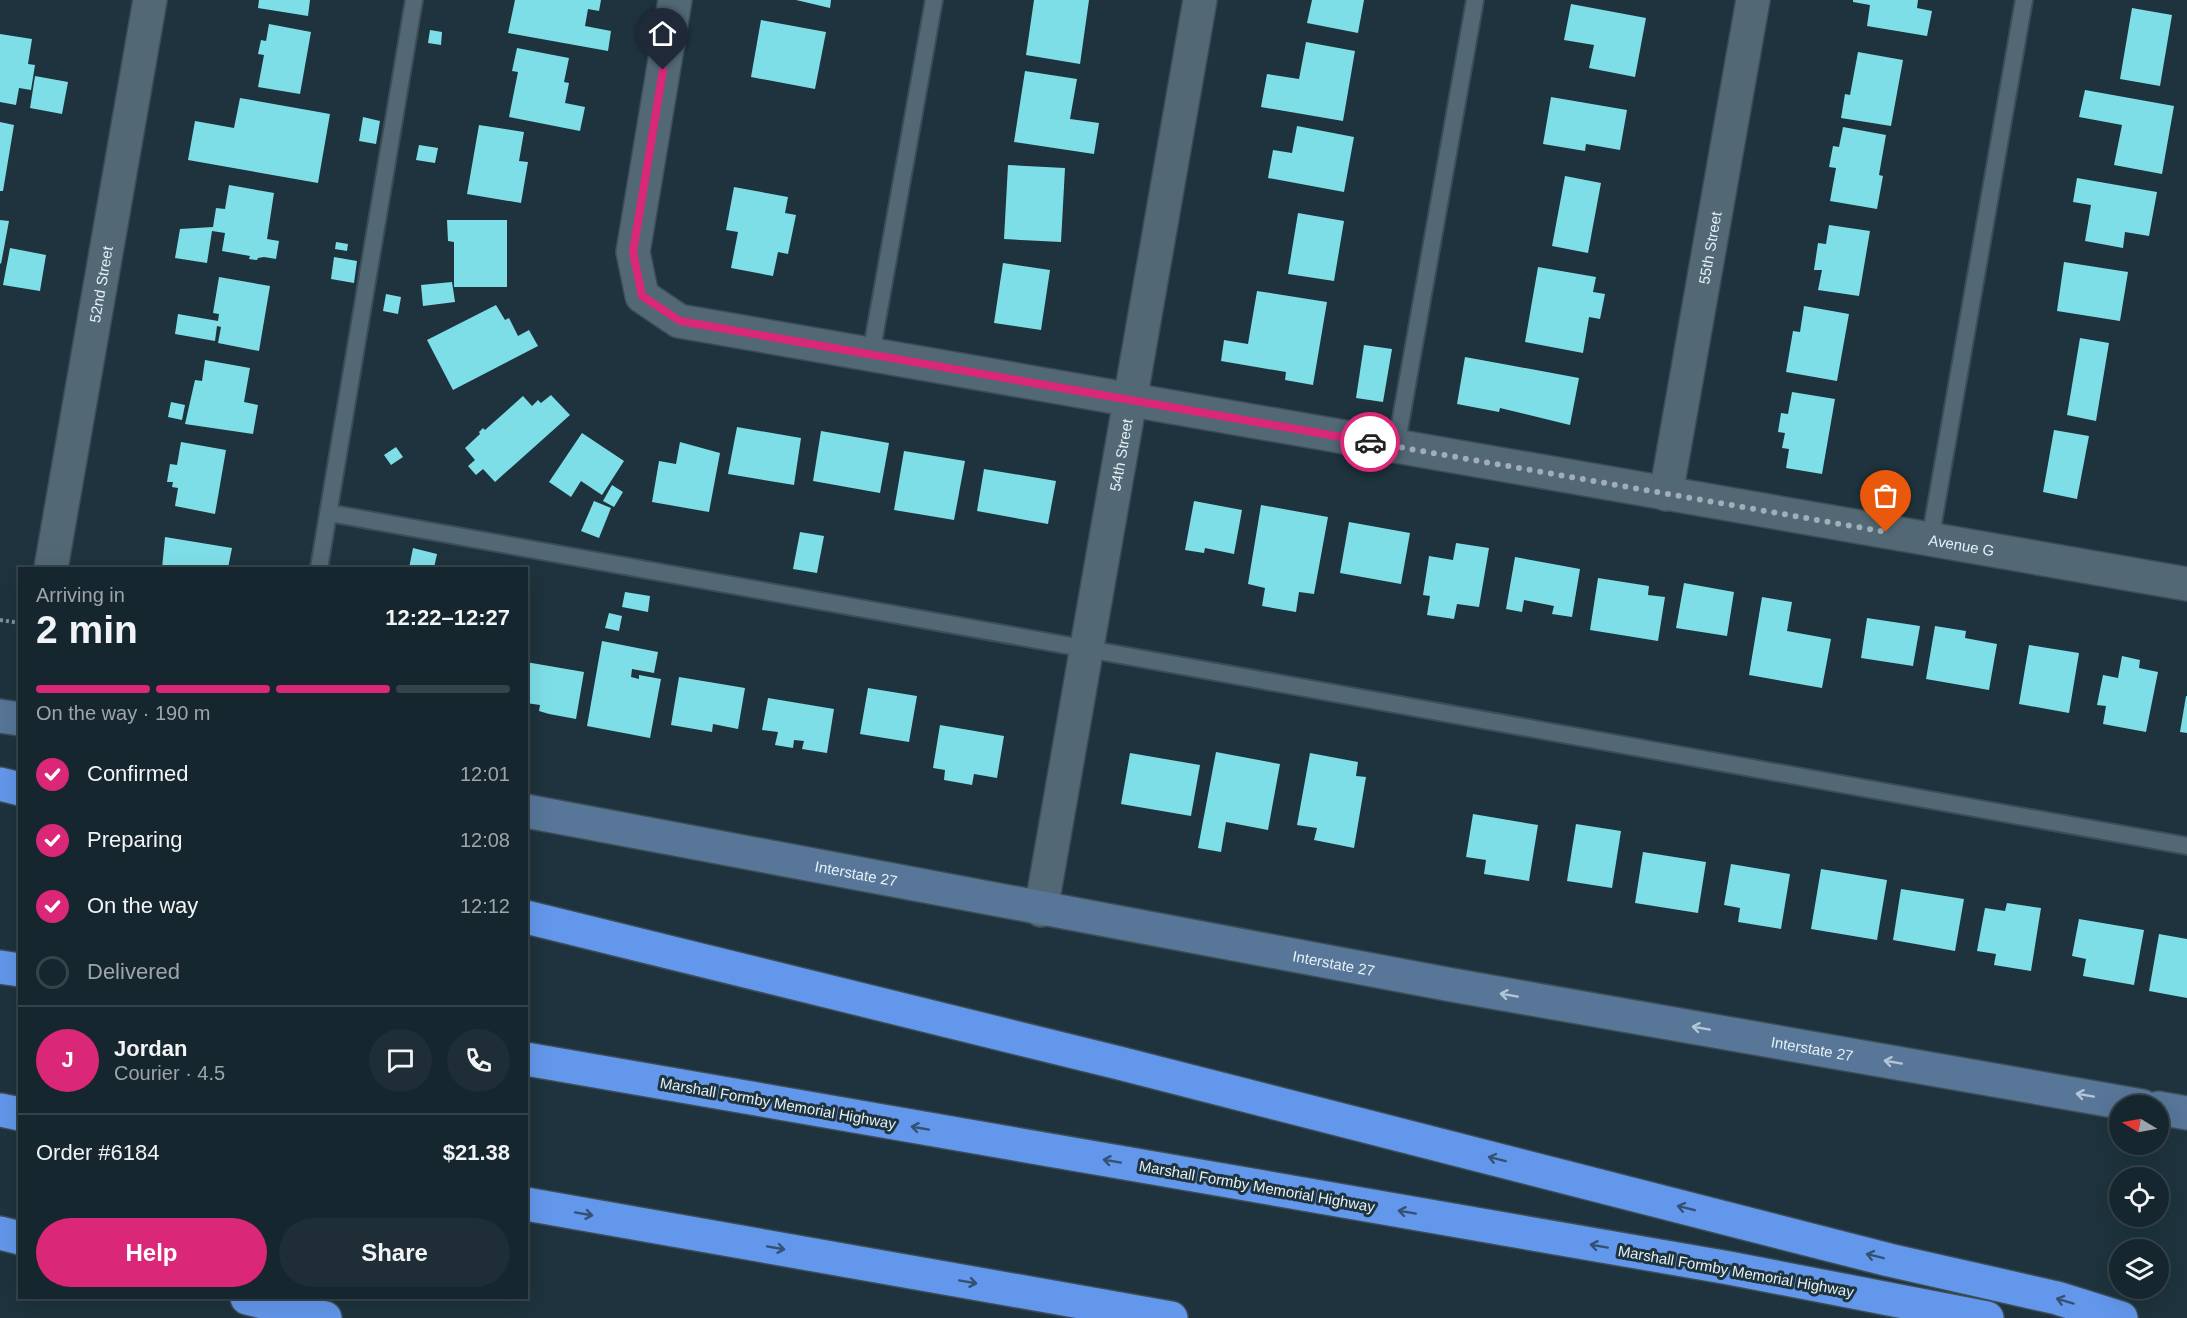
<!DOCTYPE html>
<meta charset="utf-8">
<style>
:root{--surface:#16262e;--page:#1f2e36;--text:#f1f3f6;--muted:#9ea5aa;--line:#35434a;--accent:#db2777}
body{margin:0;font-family:Helvetica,sans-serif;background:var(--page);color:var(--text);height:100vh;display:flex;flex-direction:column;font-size:22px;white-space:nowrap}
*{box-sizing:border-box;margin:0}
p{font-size:20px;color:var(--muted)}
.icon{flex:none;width:33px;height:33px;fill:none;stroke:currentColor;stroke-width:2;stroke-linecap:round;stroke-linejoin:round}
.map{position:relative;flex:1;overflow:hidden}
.side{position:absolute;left:18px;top:567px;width:510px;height:732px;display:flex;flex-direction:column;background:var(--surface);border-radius:0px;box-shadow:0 6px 24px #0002,0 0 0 2px var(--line)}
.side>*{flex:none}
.needle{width:39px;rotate:280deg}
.tools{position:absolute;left:2109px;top:1095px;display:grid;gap:12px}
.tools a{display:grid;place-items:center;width:60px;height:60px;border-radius:50%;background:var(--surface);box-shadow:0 6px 24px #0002,0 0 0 2px var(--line);font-size:30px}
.pin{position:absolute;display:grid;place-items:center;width:51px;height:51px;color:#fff;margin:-62px -26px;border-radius:50% 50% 50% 0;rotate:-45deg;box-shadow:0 0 6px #0007}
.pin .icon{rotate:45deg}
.courier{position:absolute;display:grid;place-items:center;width:60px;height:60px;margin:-30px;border:4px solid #db2777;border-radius:50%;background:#fff;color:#222;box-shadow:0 2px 8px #0007}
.headline em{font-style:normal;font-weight:800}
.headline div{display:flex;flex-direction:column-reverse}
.headline{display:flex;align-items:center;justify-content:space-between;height:102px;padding:0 18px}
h1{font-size:39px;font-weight:800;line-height:45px}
.bar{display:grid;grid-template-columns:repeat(4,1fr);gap:9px 6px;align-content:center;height:72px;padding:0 18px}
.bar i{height:8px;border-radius:4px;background:var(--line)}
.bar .on{background:var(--accent)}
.bar p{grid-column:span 4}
.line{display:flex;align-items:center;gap:15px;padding:0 18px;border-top:2px solid var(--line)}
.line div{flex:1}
.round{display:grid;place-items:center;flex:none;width:63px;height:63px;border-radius:32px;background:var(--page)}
ol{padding:0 18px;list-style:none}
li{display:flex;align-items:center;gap:18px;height:66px}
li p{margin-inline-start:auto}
li .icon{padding:6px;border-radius:50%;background:var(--accent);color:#fff;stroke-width:4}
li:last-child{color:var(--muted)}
li i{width:33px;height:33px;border:3px solid var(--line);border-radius:50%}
.action{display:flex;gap:12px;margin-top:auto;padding:12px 18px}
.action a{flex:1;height:69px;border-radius:36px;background:var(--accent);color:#fff;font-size:24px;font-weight:800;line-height:69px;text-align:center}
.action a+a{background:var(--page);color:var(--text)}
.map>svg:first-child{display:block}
.building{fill:#7edee7}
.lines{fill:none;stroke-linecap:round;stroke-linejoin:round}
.service-casing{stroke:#3b4e57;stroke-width:20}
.minor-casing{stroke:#3b4e57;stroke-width:36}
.secondary-casing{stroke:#3b4e57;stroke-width:36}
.motorway-casing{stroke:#3b4e57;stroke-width:36}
.path{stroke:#80919a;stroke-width:4;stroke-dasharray:3 3;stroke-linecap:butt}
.service{stroke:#526874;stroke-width:16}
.minor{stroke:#526874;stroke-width:33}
.secondary{stroke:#577698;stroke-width:33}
.motorway{stroke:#6397eb;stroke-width:33}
.oneway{stroke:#b3c6d6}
.oneway2{stroke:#335171}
.done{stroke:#9faeb7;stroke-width:6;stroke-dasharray:0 10.8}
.route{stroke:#db2777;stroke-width:8}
.labels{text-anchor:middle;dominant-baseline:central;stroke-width:6;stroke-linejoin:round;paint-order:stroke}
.street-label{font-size:15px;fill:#e4f1f8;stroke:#1e333d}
</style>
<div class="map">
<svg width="2187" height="1318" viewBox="0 0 2187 1318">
<rect width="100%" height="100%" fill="#1e333d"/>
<!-- building -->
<g class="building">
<polygon points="259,0 310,0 308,16 258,8"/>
<polygon points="515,0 601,0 599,11 588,9 585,26 611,31 608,51 508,33"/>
<polygon points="796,0 831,0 830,8"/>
<polygon points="1034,0 1089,0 1080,64 1026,55"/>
<polygon points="1312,0 1364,0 1358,33 1307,23"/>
<polygon points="1853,0 1918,0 1917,8 1932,11 1927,36 1867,26 1870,5 1853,2"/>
<polygon points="1571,4 1646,18 1635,77 1589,68 1594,45 1564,40"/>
<polygon points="2132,8 2172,15 2160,86 2120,79"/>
<polygon points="761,20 826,32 815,89 751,77"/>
<polygon points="269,24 311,32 300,94 258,87 264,55 258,54 261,40 266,41"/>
<polygon points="430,30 442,32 441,45 428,43"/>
<polygon points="0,34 32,39 28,64 35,65 31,90 19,88 16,105 0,102"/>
<polygon points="1306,42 1355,51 1343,121 1261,107 1267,74 1299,79"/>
<polygon points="517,48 569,58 564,82 569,83 565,103 585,107 580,131 509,117 518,72 512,71"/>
<polygon points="1858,52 1903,60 1891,126 1841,118 1845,94 1850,95"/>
<polygon points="1025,71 1077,79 1070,119 1099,123 1094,154 1014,142"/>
<polygon points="35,76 68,82 62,114 30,108"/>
<polygon points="2085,90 2174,106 2162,174 2114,165 2122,125 2079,117"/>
<polygon points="1551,97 1627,110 1620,150 1586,144 1585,151 1543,144"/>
<polygon points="240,98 330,114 318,183 188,160 195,121 234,128"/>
<polygon points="363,117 380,121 376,144 359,141"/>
<polygon points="0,122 14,125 3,191 0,191"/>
<polygon points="479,125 524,132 519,161 528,162 521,203 467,194"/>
<polygon points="1297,126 1354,137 1344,192 1268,178 1273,150 1292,153"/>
<polygon points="1843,127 1886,135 1879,175 1883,176 1877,209 1830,201 1836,168 1829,167 1833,146 1839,147"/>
<polygon points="419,145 438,148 435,163 416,160"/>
<polygon points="1008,165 1065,168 1061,242 1004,239"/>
<polygon points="1565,176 1601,183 1588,253 1552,246"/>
<polygon points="2077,178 2157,192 2149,236 2125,232 2123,248 2085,241 2091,205 2073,202"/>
<polygon points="229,185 274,193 267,239 279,241 276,259 264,257 258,258 257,260 249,259 250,256 222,251 225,233 212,231 207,263 175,258 180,229 213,227 216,208 225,209"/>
<polygon points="734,187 788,197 785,213 796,215 788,254 778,252 773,276 731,268 738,232 726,230"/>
<polygon points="1298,213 1344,221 1334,281 1288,274"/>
<polygon points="0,220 9,221 1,264 0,263"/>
<polygon points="447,220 507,220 507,287 454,287 454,242 448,241"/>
<polygon points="1829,225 1870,231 1859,296 1818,290 1822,270 1814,270 1818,243 1826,244"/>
<polygon points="336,242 348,244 347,251 335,249"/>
<polygon points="10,248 46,255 40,291 3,285"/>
<polygon points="334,257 357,261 354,283 331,279"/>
<polygon points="2064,262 2128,272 2120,321 2057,311"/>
<polygon points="1003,263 1050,270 1041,330 994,323"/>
<polygon points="1538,267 1596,277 1593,292 1605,294 1600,319 1589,317 1583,353 1525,342"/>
<polygon points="219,277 270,286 259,351 218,343 221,327 217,326 215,341 175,334 178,314 218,321 219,314 213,313"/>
<polygon points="452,282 455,302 423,306 421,285"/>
<polygon points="1257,291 1327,302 1313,385 1285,380 1286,372 1221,361 1224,340 1248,344"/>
<polygon points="386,294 401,297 398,314 383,311"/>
<polygon points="496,305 505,320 509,318 518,336 529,330 538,346 453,390 427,340"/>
<polygon points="1804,306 1849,314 1837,381 1786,372 1793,331 1800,332"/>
<polygon points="2080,338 2109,343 2096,421 2067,415"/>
<polygon points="1364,345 1392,349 1383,402 1356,398"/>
<polygon points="1465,357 1579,378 1570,425 1500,408 1499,412 1457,404"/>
<polygon points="205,360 250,368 244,402 258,405 253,434 185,424 195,380 202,381"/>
<polygon points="1792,392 1835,399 1822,474 1786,468 1789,449 1782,448 1785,433 1778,432 1781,413 1788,414"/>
<polygon points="551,395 570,415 495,482 483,469 476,475 468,466 475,460 465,448 480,434 479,432 483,428 485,430 523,396 532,406 538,400 541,403"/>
<polygon points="171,402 185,405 182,420 168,417"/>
<polygon points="737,427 801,438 794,485 728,474"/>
<polygon points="2054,430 2089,436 2077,499 2043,492"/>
<polygon points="821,431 889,443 880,493 813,481"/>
<polygon points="582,433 624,461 602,495 581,481 571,497 549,482"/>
<polygon points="181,442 226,450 215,514 175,506 178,488 172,487 173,482 167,482 170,464 177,465"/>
<polygon points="680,442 720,453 709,512 652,502 659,461 676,464"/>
<polygon points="396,447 403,457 391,465 384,455"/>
<polygon points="904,451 965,461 954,520 894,510"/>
<polygon points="984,469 1056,481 1048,524 977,511"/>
<polygon points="612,485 623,492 614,507 603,501"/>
<polygon points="594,501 611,508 599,538 581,531"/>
<polygon points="1194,501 1242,510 1234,554 1205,548 1204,553 1185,550"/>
<polygon points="1261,505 1328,517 1314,594 1299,592 1296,612 1262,606 1265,588 1248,584"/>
<polygon points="1349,522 1410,533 1401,584 1340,573"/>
<polygon points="800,532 824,536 817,573 793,569"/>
<polygon points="165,537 232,548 228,568 162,568"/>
<polygon points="1456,543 1489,548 1479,607 1457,604 1454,619 1427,615 1430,596 1423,595 1429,556 1453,560"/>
<polygon points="413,548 437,554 434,568 409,568"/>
<polygon points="1515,557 1580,569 1572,617 1552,614 1554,606 1524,600 1522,612 1506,609"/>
<polygon points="1598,578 1649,586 1648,595 1665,597 1658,641 1590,630"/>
<polygon points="1684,583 1734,592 1727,636 1676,628"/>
<polygon points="625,592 650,596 648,612 622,607"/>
<polygon points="1762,597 1792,602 1787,631 1831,639 1822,688 1749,675"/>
<polygon points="609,613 622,616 619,631 605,628"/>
<polygon points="1867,618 1920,626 1913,666 1861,658"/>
<polygon points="1935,626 1966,631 1965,638 1997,644 1989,690 1926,679"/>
<polygon points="602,641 658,652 654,673 632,669 631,677 639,679 639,675 661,679 650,738 587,726"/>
<polygon points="2029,645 2079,653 2069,713 2019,704"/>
<polygon points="2122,656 2140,660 2139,668 2158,672 2146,732 2103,724 2106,706 2097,705 2103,675 2118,678"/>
<polygon points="526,662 584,672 576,719 549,714 539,711 540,705 526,703"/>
<polygon points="679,677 745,688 738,729 713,724 712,732 671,725"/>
<polygon points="868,688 917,696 909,742 860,734"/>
<polygon points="2186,696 2187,696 2187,733 2180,732"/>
<polygon points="768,698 834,709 827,753 802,749 804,741 794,740 793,748 775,745 778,732 762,730"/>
<polygon points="940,725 1004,736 997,778 974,774 972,785 944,780 945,770 933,768"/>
<polygon points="1216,752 1280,764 1268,830 1226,822 1221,852 1198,848"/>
<polygon points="1130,753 1200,765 1191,816 1121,804"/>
<polygon points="1310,753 1358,762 1356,776 1366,777 1354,848 1314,840 1317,828 1297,825"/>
<polygon points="1473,814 1538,825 1529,881 1484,874 1486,860 1466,857"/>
<polygon points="1576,824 1621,831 1612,888 1567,881"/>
<polygon points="1643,852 1706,862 1698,913 1635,903"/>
<polygon points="1731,864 1790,874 1781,929 1738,922 1740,908 1724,905"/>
<polygon points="1821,869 1887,880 1877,940 1811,929"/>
<polygon points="1901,889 1964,899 1955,951 1893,940"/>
<polygon points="2007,903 2041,908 2031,971 1994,965 1996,954 1977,951 1985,908 2005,911"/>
<polygon points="2079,919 2144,930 2134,985 2083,976 2086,959 2072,956"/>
<polygon points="2159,934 2187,939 2187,998 2149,991"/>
</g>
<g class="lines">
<defs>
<g id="service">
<polyline points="871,354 934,0"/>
<polyline points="1396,447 1475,0"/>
<polyline points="329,513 2187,846"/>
<polyline points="1930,540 2024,0"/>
<polyline points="319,568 414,0"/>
</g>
<g id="minor">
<path id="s1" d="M675,0l-42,252 9,44 37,25 1508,263"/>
<path id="s2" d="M1666,494l87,-494"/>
<path id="s3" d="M51,568l99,-568"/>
<path id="s4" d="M1041,910l159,-910"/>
</g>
<g id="secondary">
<polyline points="0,716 20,719"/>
<path id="s5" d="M526,811l926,174 690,121"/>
<polyline points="2158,1108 2187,1113"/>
</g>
<g id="motorway">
<polyline points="0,784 20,789"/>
<polyline points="526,917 1119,1063 1889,1260 2057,1298 2121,1318"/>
<polyline points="0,967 20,970"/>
<polyline points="526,1059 1729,1268 1987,1318"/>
<polyline points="0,1110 20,1114"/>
<polyline points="526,1204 1171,1318"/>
<polyline points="0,1233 20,1238"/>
<polyline points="247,1298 325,1318"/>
</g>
</defs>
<!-- service casing -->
<use href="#service" class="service-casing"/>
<!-- minor casing -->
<use href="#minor" class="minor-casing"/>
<!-- secondary casing -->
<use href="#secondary" class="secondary-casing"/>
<!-- motorway casing -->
<use href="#motorway" class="motorway-casing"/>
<!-- path -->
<polyline class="path" points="0,620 20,623"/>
<!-- service -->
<use href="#service" class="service"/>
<!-- minor -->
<use href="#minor" class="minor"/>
<!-- secondary -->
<use href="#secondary" class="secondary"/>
<!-- motorway -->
<use href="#motorway" class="motorway"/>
</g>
<!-- one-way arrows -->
<defs><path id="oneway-shaft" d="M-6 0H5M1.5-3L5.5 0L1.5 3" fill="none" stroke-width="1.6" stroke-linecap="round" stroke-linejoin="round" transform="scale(1.5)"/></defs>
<g class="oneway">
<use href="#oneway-shaft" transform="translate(1509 995) rotate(-170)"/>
<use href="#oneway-shaft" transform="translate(1701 1028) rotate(-170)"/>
<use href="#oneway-shaft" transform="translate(1893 1062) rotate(-170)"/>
<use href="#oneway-shaft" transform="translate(2085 1095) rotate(-170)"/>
</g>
<g class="oneway2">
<use href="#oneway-shaft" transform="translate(920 1128) rotate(-170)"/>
<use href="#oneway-shaft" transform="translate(1497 1159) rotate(-166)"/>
<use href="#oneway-shaft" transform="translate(1112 1161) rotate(-170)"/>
<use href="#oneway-shaft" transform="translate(1686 1208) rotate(-166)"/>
<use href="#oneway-shaft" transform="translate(1407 1212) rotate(-170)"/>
<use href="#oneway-shaft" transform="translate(584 1214) rotate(10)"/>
<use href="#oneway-shaft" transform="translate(1599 1246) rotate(-170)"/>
<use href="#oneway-shaft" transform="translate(776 1248) rotate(10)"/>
<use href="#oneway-shaft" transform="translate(1875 1256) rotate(-166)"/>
<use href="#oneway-shaft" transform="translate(968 1282) rotate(10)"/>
<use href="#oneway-shaft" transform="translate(2065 1301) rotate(-163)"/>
</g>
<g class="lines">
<!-- done -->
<polyline class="done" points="1370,442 1886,532"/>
<!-- route -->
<polyline class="route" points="663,70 633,252 642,296 680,321 1370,442"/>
</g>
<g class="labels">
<!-- street labels -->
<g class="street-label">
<text stroke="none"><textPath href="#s2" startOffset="250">55th Street</textPath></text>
<text stroke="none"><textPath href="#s3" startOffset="288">52nd Street</textPath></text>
<text stroke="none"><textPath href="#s4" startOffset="462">54th Street</textPath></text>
<text stroke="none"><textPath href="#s1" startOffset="1647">Avenue G</textPath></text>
<text stroke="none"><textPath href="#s5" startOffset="336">Interstate 27</textPath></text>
<text stroke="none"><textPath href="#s5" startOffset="822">Interstate 27</textPath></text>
<text stroke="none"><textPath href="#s5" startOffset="1308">Interstate 27</textPath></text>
<text transform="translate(778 1103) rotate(10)">Marshall Formby Memorial Highway</text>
<text transform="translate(1257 1186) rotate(10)">Marshall Formby Memorial Highway</text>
<text transform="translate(1736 1271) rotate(10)">Marshall Formby Memorial Highway</text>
</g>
</g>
</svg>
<div class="tools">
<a><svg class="needle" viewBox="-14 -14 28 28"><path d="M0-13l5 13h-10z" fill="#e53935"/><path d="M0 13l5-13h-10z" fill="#9ea5aa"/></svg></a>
<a><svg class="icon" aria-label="locate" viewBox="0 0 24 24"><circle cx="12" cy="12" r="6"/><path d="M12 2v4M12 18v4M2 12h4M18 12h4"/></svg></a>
<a><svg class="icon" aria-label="layers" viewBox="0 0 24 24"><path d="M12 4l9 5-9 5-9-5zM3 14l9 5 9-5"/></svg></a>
</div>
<div class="pin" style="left:1886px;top:532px;background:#ea580c"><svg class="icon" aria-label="bag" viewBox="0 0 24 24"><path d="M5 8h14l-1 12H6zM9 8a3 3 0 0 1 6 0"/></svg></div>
<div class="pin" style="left:663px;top:70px;background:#1f2937"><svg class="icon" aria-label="home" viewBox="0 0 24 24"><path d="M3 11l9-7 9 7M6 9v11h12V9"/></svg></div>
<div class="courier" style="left:1370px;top:442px"><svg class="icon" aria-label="car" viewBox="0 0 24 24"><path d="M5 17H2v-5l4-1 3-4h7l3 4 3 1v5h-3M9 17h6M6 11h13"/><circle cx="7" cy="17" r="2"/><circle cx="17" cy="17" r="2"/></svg></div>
<section class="side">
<div class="headline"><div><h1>2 min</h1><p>Arriving in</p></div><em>12:22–12:27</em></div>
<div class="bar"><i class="on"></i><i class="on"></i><i class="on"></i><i></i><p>On the way · 190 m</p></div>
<ol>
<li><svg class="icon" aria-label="check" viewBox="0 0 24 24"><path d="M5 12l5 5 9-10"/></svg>Confirmed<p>12:01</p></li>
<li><svg class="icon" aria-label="check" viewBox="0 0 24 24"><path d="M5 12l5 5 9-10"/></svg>Preparing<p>12:08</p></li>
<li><svg class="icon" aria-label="check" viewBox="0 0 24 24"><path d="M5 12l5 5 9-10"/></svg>On the way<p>12:12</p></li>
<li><i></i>Delivered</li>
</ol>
<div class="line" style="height:108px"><b class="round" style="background:var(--accent);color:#fff">J</b><div><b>Jordan</b><p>Courier · 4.5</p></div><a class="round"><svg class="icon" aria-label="chat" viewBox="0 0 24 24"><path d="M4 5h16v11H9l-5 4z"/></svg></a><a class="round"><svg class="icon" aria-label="phone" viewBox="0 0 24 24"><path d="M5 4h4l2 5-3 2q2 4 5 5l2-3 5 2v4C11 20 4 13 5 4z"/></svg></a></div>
<div class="line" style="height:78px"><div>Order #6184</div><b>$21.38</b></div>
<div class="action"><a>Help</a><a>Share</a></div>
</section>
</div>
